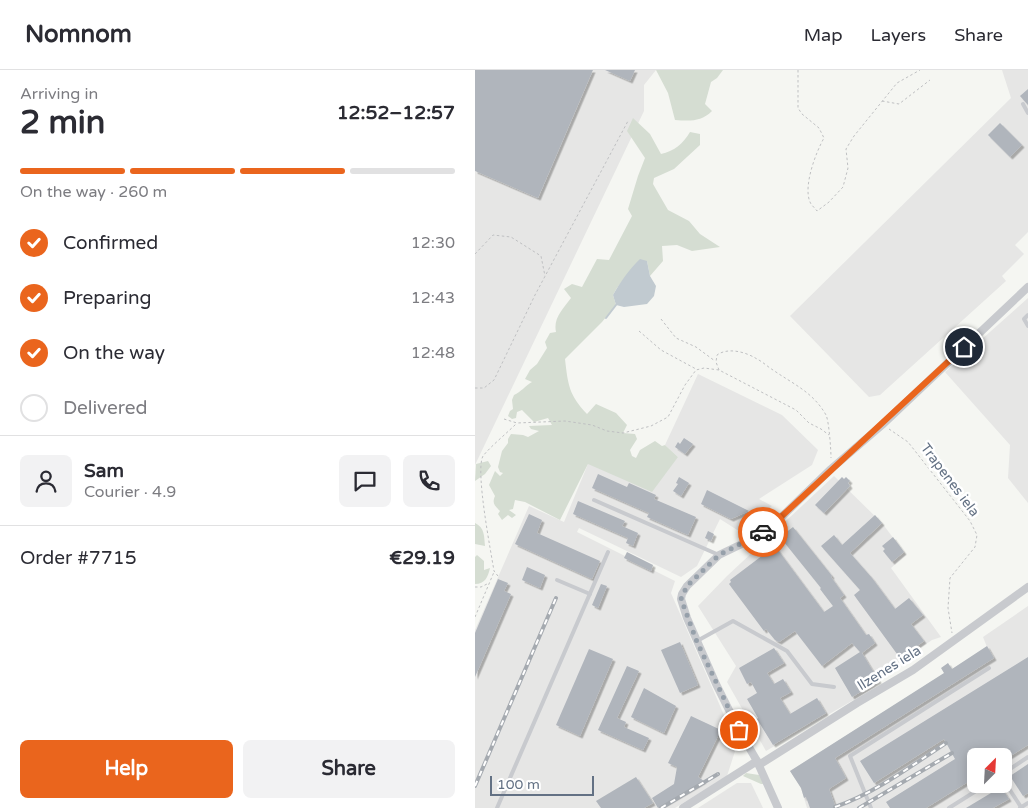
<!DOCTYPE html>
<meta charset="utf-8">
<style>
:root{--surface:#fff;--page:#f2f2f3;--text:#2b2b33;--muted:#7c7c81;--line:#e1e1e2;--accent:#ea651d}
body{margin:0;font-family:"Varela Round",sans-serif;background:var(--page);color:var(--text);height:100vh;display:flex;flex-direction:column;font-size:19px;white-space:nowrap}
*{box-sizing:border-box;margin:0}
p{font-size:16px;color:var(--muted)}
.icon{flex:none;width:28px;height:28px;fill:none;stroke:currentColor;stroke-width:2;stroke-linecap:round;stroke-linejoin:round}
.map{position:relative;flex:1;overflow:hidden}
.drawer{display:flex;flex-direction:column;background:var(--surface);width:475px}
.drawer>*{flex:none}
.needle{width:32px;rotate:24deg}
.buttons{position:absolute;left:492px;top:678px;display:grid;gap:10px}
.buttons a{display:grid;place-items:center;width:45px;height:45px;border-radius:8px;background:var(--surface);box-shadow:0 2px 12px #0003;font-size:25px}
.scale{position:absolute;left:15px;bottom:12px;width:104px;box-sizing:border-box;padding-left:5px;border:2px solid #637184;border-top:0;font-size:14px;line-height:18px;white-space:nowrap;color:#637184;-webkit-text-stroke:4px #fff;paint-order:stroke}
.pin{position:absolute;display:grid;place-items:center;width:42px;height:42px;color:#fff;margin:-21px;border:2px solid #fff;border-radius:50%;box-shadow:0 1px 5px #0007}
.courier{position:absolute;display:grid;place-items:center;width:50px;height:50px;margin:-25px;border:4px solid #ea651d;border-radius:50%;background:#fff;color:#222;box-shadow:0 1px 6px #0007}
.summary em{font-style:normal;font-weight:800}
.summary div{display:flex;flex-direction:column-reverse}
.summary{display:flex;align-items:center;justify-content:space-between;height:85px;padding:0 20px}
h1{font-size:32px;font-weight:800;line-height:38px}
.bar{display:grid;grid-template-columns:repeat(4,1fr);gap:8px 5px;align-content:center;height:60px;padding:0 20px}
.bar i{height:6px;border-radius:4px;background:var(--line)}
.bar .selected{background:var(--accent)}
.bar p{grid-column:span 4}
.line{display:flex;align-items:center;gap:12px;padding:0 20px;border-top:1px solid var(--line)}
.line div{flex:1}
.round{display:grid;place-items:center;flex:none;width:52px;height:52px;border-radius:8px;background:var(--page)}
ol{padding:0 20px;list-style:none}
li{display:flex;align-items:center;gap:15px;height:55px}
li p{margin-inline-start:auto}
li .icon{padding:5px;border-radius:50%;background:var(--accent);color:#fff;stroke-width:4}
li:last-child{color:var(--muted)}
li i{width:28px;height:28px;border:2px solid var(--line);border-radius:50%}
.primary-button{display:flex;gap:10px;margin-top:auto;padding:10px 20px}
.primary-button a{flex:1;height:58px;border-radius:8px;background:var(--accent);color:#fff;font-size:20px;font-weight:800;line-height:58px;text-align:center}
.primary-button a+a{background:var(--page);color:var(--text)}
header{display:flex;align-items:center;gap:30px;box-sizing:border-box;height:70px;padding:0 25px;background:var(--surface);border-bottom:1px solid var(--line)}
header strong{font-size:24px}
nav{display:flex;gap:28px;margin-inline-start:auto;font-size:18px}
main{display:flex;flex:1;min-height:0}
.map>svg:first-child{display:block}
.built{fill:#e6e6e5;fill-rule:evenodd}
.green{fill:#d5ddd2}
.water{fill:#c1cad0}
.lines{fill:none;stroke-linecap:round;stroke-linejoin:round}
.stream{stroke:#c1cad0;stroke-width:2}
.building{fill:#b0b5bc;filter:url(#shadow)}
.path{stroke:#bfc0c2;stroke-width:1;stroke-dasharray:2.5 2.5;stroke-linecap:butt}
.service{stroke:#c8cace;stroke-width:4}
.minor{stroke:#c8cace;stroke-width:8}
.rail-casing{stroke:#a5aab0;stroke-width:4}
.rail{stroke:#fff;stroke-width:2;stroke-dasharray:5.5;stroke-linecap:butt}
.done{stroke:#96a0aa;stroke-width:5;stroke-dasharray:0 9}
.route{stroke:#ea651d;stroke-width:6}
.labels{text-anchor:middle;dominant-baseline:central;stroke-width:5;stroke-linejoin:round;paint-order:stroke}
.street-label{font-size:14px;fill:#637184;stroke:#fff}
</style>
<header>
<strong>Nomnom</strong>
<nav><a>Map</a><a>Layers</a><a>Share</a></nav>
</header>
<main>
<section class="drawer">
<div class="summary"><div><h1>2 min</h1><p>Arriving in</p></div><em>12:52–12:57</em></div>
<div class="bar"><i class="selected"></i><i class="selected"></i><i class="selected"></i><i></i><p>On the way · 260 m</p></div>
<ol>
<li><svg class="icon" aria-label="check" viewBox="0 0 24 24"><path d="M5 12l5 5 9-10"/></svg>Confirmed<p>12:30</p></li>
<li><svg class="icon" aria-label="check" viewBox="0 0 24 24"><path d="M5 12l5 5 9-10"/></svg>Preparing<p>12:43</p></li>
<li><svg class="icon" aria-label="check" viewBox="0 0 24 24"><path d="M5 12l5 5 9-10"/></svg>On the way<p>12:48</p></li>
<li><i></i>Delivered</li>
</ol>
<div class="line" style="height:90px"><a class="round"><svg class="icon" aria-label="person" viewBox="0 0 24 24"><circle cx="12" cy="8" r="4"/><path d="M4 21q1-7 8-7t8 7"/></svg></a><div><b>Sam</b><p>Courier · 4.9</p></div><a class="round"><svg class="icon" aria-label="chat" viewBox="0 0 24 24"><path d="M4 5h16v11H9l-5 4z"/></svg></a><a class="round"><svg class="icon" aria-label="phone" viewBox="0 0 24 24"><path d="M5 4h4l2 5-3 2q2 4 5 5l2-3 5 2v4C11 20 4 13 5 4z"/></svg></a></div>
<div class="line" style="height:65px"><div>Order #7715</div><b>€29.19</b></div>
<div class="primary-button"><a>Help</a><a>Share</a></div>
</section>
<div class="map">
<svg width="553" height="738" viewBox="0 0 553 738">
<defs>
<filter id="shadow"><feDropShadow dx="2.5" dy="2.5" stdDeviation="0" flood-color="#0004"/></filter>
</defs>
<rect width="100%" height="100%" fill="#f5f6f2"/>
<!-- built -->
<g class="built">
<polygon points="118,0 181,0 169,15 169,41 0,395 0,101 63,128"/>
<polygon points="527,0 553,0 553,162 540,175 549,184 527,206 531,211 405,325 394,327 315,246 536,28"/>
<polygon points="553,228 553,433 533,408 535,375 470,302"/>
<polygon points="223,304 307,345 343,380 337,395 284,429 297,436 267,463 245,449 222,496 206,507 104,458 102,462 200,511 196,523 262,675 252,706 200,738 0,738 0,560 54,436 89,452 113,394 203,387 190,375"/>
<polygon points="359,406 407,453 431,485 416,498 466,567 457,570 406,605 407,609 399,618 291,681 252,612 261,596 223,536 252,506"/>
<path d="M553,536v202h-221l-6,-20 -11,-17 197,-124 -4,-10zM501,686h28v28h-28z"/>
<polygon points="262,713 276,713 288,738 223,738"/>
</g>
<!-- green -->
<g class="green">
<path d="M181,0h67l-6,8 -6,4 -6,22 7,7c-11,11 -22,10 -37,9l-7,-27z"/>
<path d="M158,48l17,16 11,20c13,-3 22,-10 29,-22l10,2v11l-26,24 -20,9 -1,6 15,26 21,11 11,13 20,13 -28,4 -15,-6 -15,1 1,15 -13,15 -3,-15c-14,10 -26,18 -34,34l3,10 -14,17 -37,37c3,26 4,36 22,55l9,-10 20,9 11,12 -4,8 12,1 2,5 -7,11 2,6 4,2 4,-8 15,-9 7,5 3,-1 13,12 -26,35 -64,-28 -28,56 -35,-18 -10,-2 -2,9 -4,1 7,5 -4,3 -4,-3 -6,5 -4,-6 2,-3c-6,-6 -8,-8 -5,-15l-6,-11 6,-14 5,5 3,-3 -3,-1 -2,-5 4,-16 6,-8v-4l3,-5 12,1 5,2 11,-6 -8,-2 -2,-3 23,-1 -4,-7 -14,4 -12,-12 -5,2 -1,6 -4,1 -4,-3 2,-5 3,-2 -1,-9 2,-5c7,-3 11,-9 18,-13l-7,-3 5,-9 7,-6 10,-16 -2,-6 5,-9 6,-1c-3,-14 7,-23 15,-34l-7,-9 8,-5 10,3 15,-28 12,1 23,-44 -4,-7 10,-33 7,-18 -18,-27z"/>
<polygon points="13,391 16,396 10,404 0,411 1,394"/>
<path d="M0,453c10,5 9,13 10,23l-10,-2z"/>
<path d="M2,485l7,6v9l6,-2c-2,9 -5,16 -15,16v-27z"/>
<polygon points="271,703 284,705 289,714 286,714 268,706"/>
</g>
<!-- water -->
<path class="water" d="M165,189l7,2 3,15 6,10 -2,10 -7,8 -23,3 -8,-2 -3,-10c6,-11 17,-27 27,-36z"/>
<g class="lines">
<!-- stream -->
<polyline class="stream" points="131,248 141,235"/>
</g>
<!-- building -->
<g class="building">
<polygon points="0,0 118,0 63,128 0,101"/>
<polygon points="130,0 160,0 155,11"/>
<polygon points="553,19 553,35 545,26"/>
<polygon points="525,53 547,75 535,87 513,65"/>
<polygon points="209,368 218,374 210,384 200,377 203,372 205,374"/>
<polygon points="123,404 152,417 154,413 181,425 179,429 221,447 213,465 172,447 174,443 117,418"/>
<polygon points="204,407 214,413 206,426 198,421 203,414 201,413"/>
<polygon points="367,407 369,409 371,407 375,411 373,413 375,416 349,443 340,435"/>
<polygon points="232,420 274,441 256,449 226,434"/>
<polygon points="103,431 150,451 147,456 163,463 158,476 151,473 153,468 98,444"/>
<polygon points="54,444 67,450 62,463 125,491 117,509 40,474"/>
<polygon points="400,445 407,453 375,483 397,508 420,539 434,528 448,545 436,554 449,571 425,588 379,525 385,520 346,476 359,465 367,475"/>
<polygon points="318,457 357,506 356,507 369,525 365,528 391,565 394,564 400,573 387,583 404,611 377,627 360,598 385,582 377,573 347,596 320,561 304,572 300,570 291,559 289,561 254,514 256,512 255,510 300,476 349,542 358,536 345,519 346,518 305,467"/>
<polygon points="233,461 239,464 236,471 230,468"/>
<polygon points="418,467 429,482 417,492 408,481 410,479 407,476"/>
<polygon points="152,482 178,495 176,501 149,488"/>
<polygon points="52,497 70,505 65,518 47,510"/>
<polygon points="23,509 33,513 29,521 36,524 0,607 0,563"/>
<polygon points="126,514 132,516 123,538 117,535"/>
<polygon points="205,572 223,615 205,623 186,580"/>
<polygon points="512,576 519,588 360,688 371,708 354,719 361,738 335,738 331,727 329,728 326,718 315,701 469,603 466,598 473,593 477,599"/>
<polygon points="299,578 309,593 292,603 299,614 308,609 316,622 305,628 315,644 342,628 351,643 298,675 282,649 283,648 272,629 282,623 276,612 272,614 264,598"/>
<polygon points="114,579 138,589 105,666 81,655"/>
<polygon points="553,587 553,675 529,690 529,686 501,686 501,707 451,738 415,738 411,732 480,689 469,669 399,713 385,691"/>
<polygon points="152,596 164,601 142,648 151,652 149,657 174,668 168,680 123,660"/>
<polygon points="169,618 201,636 189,663 156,647"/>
<polygon points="216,646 246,660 223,707 229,711 183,738 177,728 199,714 202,697 193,693"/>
<polygon points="553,694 553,723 548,726 535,706"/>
<polygon points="161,707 178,733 169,738 126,738 121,731"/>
<polygon points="526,717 534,729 518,738 491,738"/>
</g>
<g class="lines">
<!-- path -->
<g class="path">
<path d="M323,0v38l4,6 17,14 5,10c-8,14 -21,48 -14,64 1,3 5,6 7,9l12,-9 14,-15 5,-19 -2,-19 8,-13 43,-53 23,-13"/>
<polyline points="407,31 424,34 455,10"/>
<polyline points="0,184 18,165 36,167 66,186 70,206"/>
<polyline points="186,249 201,268 221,277 240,291"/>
<polyline points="164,261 186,280 221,299"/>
<path d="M244,300l-3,-8 1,-7c11,-8 29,-3 40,4 6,3 11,8 16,11 20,14 40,22 53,45 3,6 5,35 5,43"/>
<polyline points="0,318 9,318 19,310 60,225 153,51"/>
<polyline points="29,349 42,353 90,351 117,355 132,361 148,363 176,356 193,347 210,315 221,300 229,298 244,300 321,340 334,353 346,359 354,365"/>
<polyline points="414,359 433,372 495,451 502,465 500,477 475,508 473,538 477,563"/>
<path d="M23,506l-4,-5c-3,-19 -19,-101 -11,-115 7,-9 25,-24 33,-32"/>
<polyline points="0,517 6,517 14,513"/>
<polyline points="0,547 19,502"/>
</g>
<!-- service -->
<g class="service">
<polyline points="548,34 553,43"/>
<polyline points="553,245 549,249 553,256"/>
<polyline points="119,430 244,485"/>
<polyline points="82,510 115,524"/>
<polyline points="222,571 258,551 312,581 337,614 359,617"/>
<polyline points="529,703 553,687"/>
<polyline points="529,711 546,737"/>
<polyline points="22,738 133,482"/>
<polyline points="396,738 375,686 514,598"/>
<polyline points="474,738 512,714"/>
<polyline points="545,738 553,733"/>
</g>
<!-- minor -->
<g class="minor">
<polyline points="284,695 382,633 438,600 553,517"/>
<polyline points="208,738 282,691"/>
<polyline points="303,738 282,691 264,660 241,614 212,548 206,529 207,524 212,516 244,485 275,470 295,458 356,399 407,355 553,217"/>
</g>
<defs>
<g id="rail">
<polyline points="0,716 81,528"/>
<path d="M360,737c40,-14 76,-41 111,-64"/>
<polyline points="186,738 243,704"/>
<polyline points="384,738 477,683"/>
</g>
</defs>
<!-- rail casing -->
<use href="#rail" class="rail-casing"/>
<!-- rail -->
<use href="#rail" class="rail"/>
</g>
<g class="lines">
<!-- done -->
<polyline class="done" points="264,660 222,572 206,529 212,516 244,485 288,462"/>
<!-- route -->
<path class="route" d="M288,462l6,-4c65,-61 130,-120 195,-181"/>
</g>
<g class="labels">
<!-- street labels -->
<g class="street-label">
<text transform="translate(475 410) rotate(53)">Trapenes iela</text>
<text transform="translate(414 598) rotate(-32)">Ilzenes iela</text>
</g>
</g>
</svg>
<div class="buttons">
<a><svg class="needle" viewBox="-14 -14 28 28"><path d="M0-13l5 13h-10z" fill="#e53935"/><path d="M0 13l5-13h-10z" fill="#7c7c81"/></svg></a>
</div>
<div class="scale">100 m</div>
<div class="pin" style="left:264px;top:660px;background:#ea580c"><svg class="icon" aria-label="bag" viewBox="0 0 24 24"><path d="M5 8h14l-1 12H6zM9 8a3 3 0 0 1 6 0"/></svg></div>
<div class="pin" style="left:489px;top:277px;background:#1f2937"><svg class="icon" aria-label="home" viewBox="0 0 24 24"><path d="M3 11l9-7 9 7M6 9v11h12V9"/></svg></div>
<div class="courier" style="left:288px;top:462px"><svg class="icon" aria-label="car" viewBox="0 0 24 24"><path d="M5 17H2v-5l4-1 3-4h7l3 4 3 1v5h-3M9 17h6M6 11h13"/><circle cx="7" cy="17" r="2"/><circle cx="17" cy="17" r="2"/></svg></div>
</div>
</main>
